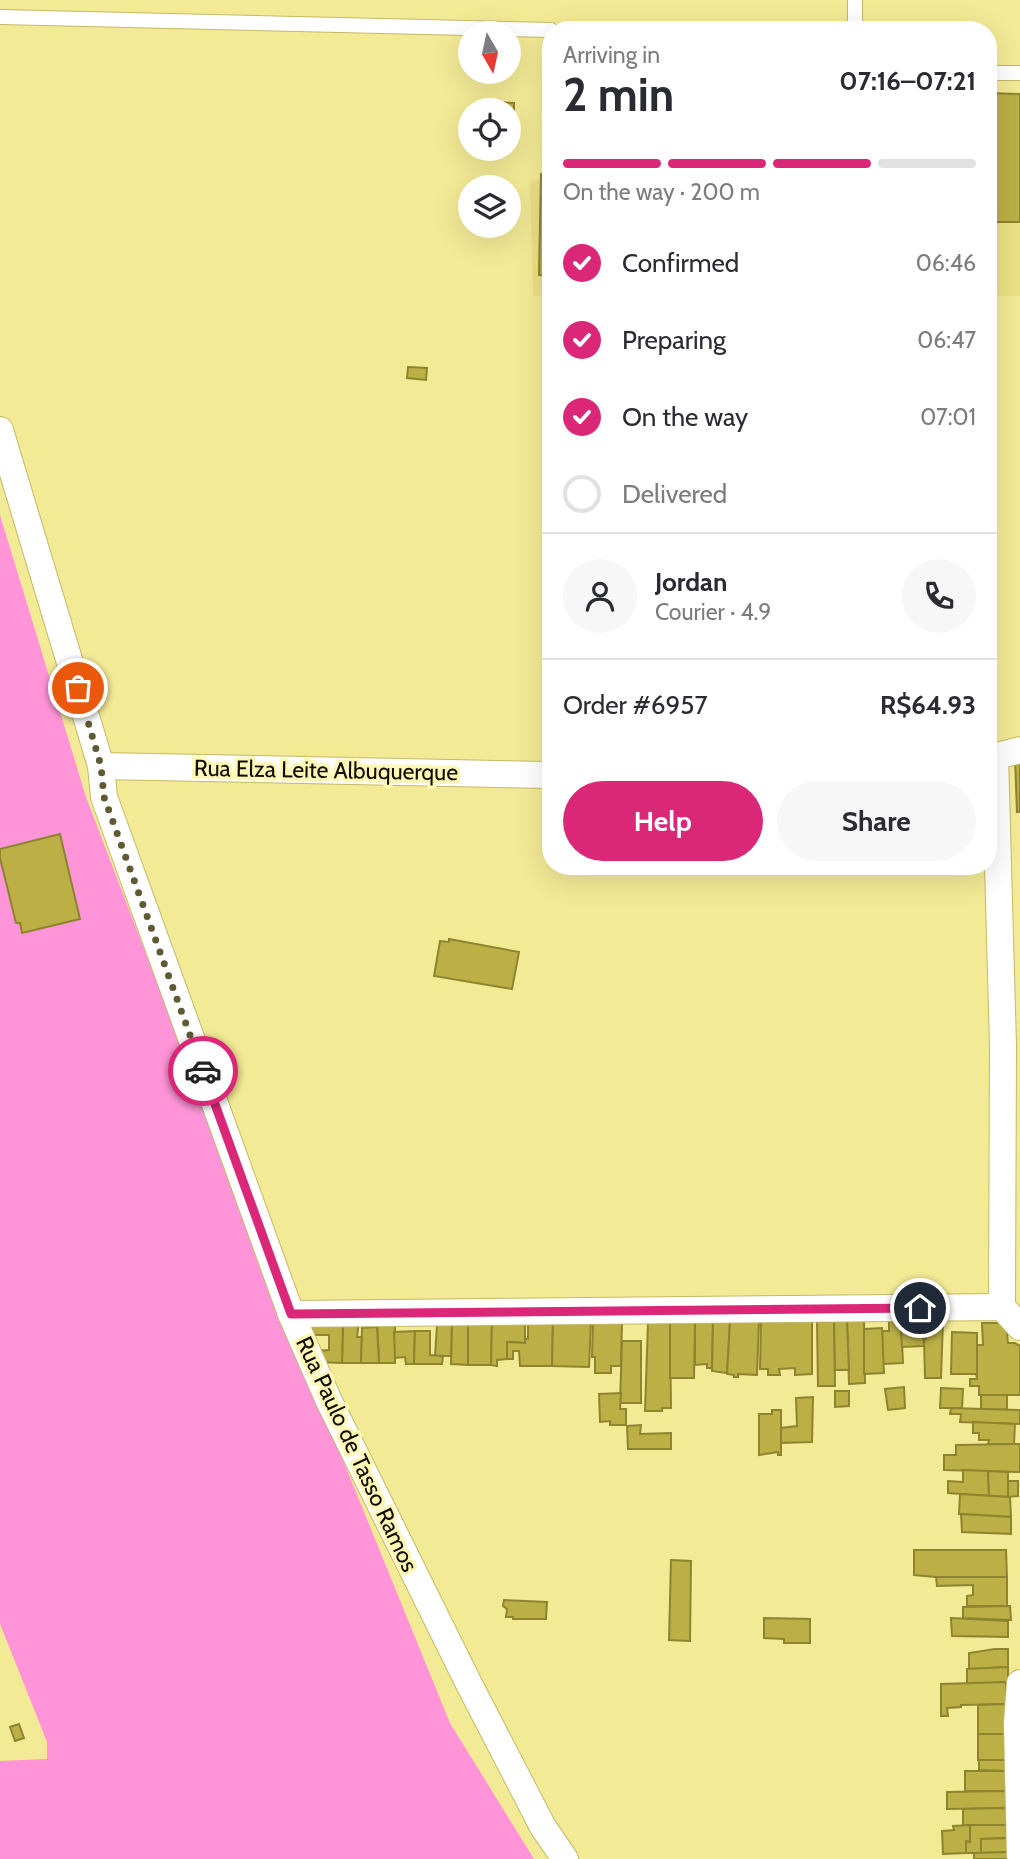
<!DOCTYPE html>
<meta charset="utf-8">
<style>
:root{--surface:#fff;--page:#f7f7f7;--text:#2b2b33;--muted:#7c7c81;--line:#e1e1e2;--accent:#db2777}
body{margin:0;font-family:Cabin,sans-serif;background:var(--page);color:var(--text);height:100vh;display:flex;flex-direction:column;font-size:26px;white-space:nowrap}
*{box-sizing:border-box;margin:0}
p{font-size:23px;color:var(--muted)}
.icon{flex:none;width:38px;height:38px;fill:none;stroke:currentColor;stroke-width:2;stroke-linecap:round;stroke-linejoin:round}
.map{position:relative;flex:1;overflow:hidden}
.details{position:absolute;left:542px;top:21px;width:455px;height:854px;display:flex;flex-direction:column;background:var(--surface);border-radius:28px;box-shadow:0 7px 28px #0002}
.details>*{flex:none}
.needle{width:46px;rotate:171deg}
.fabs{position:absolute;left:458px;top:21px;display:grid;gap:14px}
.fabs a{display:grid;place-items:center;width:63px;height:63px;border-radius:50%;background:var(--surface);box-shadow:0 7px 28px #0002;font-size:35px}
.pin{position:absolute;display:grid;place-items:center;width:60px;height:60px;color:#fff;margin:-30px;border:4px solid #fff;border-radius:50%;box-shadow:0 2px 7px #0007}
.courier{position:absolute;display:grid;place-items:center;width:70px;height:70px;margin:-35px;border:5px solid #db2777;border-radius:50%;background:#fff;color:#222;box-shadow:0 2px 9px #0007}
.headline em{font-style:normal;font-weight:700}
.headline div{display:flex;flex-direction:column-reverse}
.headline{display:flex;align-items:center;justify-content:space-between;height:119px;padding:0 21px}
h1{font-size:46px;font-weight:700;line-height:52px}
.bar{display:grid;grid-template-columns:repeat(4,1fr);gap:10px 7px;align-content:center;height:84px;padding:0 21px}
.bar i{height:9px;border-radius:5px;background:var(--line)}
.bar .active{background:var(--accent)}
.bar p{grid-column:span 4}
.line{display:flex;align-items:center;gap:18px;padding:0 21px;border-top:2px solid var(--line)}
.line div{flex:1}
.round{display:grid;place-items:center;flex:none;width:74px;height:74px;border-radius:37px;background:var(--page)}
ol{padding:0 21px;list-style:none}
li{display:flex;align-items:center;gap:21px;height:77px}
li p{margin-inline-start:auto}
li .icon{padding:7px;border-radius:50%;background:var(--accent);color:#fff;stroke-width:4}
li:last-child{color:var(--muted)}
li i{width:38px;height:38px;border:4px solid var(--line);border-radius:50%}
.cta{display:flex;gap:14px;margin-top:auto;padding:14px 21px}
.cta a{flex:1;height:80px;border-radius:42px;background:var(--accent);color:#fff;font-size:28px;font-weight:700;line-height:80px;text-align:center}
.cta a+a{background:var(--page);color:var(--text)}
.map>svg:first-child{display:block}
.built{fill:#ece185}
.green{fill:#ff95d8}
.building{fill:#bbaf46;stroke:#8e8430;stroke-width:2}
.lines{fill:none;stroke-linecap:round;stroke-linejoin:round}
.service-casing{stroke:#c3b967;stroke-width:16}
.minor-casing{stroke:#c3b967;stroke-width:28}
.service{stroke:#fff;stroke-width:14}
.minor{stroke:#fff;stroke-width:26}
.done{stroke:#5f5a34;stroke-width:7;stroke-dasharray:0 12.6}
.route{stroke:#db2777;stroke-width:9}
.labels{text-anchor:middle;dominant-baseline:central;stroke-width:7;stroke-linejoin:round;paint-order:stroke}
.street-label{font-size:23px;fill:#100c00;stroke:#fef7b5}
</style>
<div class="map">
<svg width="1020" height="1859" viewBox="0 0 1020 1859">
<rect width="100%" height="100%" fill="#f3ea96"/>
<!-- built -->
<g class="built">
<polygon points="989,98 1020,99 1020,296 989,296"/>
<polygon points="551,180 551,296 533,296 530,181"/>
</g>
<!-- green -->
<polygon class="green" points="0,515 86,797 283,1313 450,1723 534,1859 0,1859 0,1761 47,1759 47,1742 0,1624"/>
<!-- building -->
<g class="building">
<polygon points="989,93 1020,94 1020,222 991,222 992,232 989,232"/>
<polygon points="496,102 514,103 514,115 509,115 509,110 495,110"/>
<polygon points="541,174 551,174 551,276 539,275"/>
<polygon points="408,367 427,368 426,380 407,378"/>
<polygon points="1015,759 1020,759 1020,812 1017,812"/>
<polygon points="60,834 80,919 22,933 20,923 16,923 0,858 0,849"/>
<polygon points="449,939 519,952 512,989 434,976 440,941 449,942"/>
<polygon points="452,1320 468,1321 468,1365 451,1364"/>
<polygon points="452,1320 451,1356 435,1356 437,1325"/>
<polygon points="864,1320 865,1383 849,1384 847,1321"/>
<polygon points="889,1320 901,1320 903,1363 883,1364 882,1331 889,1331"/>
<polygon points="923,1320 943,1321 941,1378 925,1378 924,1339 926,1339 926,1329 923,1329"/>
<polygon points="359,1321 357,1337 362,1337 361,1363 342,1363 343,1322"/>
<polygon points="377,1321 395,1321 395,1363 379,1363"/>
<polygon points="468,1321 492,1321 491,1365 468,1365"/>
<polygon points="492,1321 525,1321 525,1343 507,1342 507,1359 497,1360 497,1366 491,1365"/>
<polygon points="528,1321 553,1321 552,1366 520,1366 519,1351 513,1351 513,1359 507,1359 507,1342 525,1343 525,1339 528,1339"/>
<polygon points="553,1321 591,1322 589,1367 552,1366"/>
<polygon points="593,1321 622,1322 621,1366 611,1366 611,1373 595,1373 595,1357 592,1357"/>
<polygon points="812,1321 812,1374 795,1375 795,1368 779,1369 780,1375 768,1375 768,1369 760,1369 761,1322"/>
<polygon points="834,1321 835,1386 818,1386 817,1322"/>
<polygon points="834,1321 847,1321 849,1370 835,1370"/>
<polygon points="343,1322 342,1363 317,1362 315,1351 329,1350 329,1335 312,1335 311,1325"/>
<polygon points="648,1322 670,1322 671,1408 662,1408 662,1411 645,1411"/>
<polygon points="670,1322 695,1322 694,1378 670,1378"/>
<polygon points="695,1322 713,1322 712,1368 707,1368 707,1364 695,1365"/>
<polygon points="713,1322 730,1322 727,1373 712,1371"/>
<polygon points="730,1322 759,1322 757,1375 738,1374 738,1377 734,1377 734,1375 727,1374"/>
<polygon points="982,1323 1006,1323 1008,1343 1015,1343 1020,1346 1020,1395 979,1395 979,1386 970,1386 970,1379 977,1379 977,1345 983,1345"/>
<polygon points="377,1327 379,1363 361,1363 362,1328"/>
<polygon points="882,1328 884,1373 864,1374 864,1329"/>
<polygon points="901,1329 923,1329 924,1346 902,1347"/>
<polygon points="415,1331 414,1364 406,1364 405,1357 395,1358 394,1332"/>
<polygon points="415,1331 430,1331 430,1355 443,1356 442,1364 414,1364"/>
<polygon points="952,1332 977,1333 977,1379 976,1374 951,1374"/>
<polygon points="622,1341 641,1341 641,1403 620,1403"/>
<polygon points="904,1387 905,1408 888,1410 885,1389"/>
<polygon points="941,1388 963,1389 962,1408 940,1408"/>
<polygon points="835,1391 849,1391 849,1406 835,1407"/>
<polygon points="621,1393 620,1409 626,1409 626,1425 610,1425 610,1421 600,1422 599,1394"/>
<polygon points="981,1395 1007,1395 1007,1410 981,1409"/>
<polygon points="813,1397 812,1442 781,1443 781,1428 797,1426 796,1398"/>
<polygon points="951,1408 1020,1410 1020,1424 960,1422 961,1414 950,1414"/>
<polygon points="772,1410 781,1410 781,1455 778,1455 778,1452 759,1455 759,1414 772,1414"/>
<polygon points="973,1422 1015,1424 1014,1444 988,1444 989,1440 979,1440 979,1433 973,1433"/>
<polygon points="641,1425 640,1434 671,1433 671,1449 628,1449 627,1426"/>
<polygon points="1014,1444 1020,1444 1020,1472 944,1470 944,1455 956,1455 956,1445"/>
<polygon points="963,1470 988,1471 989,1496 948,1493 948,1481 963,1482"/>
<polygon points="988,1471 1008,1472 1008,1497 989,1496"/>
<polygon points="1008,1481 1018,1481 1018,1496 1008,1497"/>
<polygon points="960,1494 1010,1497 1011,1517 959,1514"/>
<polygon points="961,1514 1011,1517 1011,1534 962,1532"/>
<polygon points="914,1550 1006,1550 1007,1577 936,1577 914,1575"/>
<polygon points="671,1560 691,1561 690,1641 669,1640"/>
<polygon points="936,1577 1007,1577 1007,1606 967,1606 967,1596 973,1595 973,1585 937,1586"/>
<polygon points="504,1600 547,1602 546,1619 513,1619 513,1617 506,1617 507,1609 503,1606"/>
<polygon points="1010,1606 1011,1620 963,1618 963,1607"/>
<polygon points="764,1618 810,1619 810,1643 784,1643 784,1639 764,1638"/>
<polygon points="951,1618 1008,1621 1008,1637 952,1636"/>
<polygon points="995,1649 1008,1649 1008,1667 969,1669 969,1653"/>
<polygon points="1008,1667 1008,1682 967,1684 967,1669"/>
<polygon points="1006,1682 1006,1704 961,1705 961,1707 947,1708 948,1716 941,1716 941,1684"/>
<polygon points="1006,1704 1006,1734 978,1734 978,1705"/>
<polygon points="19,1724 24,1738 15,1741 10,1727"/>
<rect x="978" y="1734" width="28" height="26"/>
<polygon points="979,1760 1006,1760 1006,1771 979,1770"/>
<rect x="965" y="1771" width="41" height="20"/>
<polygon points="1006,1791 1006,1808 947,1809 947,1792"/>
<polygon points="1006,1808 1006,1825 963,1825 963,1809"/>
<polygon points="970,1825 1006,1825 1007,1838 981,1839 981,1853 966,1853 966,1841 970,1842"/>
<polygon points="970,1825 970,1842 966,1841 966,1853 943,1854 942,1831 954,1830 953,1826"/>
<polygon points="1010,1838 1011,1852 981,1853 981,1839"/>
<polygon points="1011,1852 1011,1859 974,1859 974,1853"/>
</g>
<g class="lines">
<defs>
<g id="service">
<polyline points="0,17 551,30"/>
<polyline points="855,30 855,0"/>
<polyline points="989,73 1020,73"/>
</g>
<g id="minor">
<polyline points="0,430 101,766 104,797 291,1314 329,1401 469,1684 543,1827 565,1859"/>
<polyline points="995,756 1003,1046 1002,1307"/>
<polyline points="989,758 1020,750"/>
<polyline points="101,766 551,775"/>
<polyline points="291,1314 1002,1307 1020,1327"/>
<polyline points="1020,1683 1017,1723 1020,1855"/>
</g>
</defs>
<!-- service casing -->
<use href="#service" class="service-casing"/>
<!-- minor casing -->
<use href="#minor" class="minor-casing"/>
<!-- service -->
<use href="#service" class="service"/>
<!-- minor -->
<use href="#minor" class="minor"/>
</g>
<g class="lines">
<!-- done -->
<polyline class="done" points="78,688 101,766 104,797 203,1071"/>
<!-- route -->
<polyline class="route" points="203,1071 291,1314 920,1308"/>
</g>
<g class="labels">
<!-- street labels -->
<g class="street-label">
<text transform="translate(326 770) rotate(1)">Rua Elza Leite Albuquerque</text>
<text transform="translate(357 1454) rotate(65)">Rua Paulo de Tasso Ramos</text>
</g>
</g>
</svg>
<div class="fabs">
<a><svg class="needle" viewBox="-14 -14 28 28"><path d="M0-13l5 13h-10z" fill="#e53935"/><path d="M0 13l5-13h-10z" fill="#7c7c81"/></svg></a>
<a><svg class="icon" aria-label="locate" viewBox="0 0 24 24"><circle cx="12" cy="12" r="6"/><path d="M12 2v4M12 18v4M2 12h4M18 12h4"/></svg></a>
<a><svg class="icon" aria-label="layers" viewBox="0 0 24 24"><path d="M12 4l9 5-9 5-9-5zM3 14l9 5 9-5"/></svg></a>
</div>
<div class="pin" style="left:78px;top:688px;background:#ea580c"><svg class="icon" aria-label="bag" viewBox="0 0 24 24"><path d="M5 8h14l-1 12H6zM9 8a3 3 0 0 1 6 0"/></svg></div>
<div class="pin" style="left:920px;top:1308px;background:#1f2937"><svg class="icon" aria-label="home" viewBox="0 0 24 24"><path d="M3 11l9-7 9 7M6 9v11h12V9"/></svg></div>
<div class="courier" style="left:203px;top:1071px"><svg class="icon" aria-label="car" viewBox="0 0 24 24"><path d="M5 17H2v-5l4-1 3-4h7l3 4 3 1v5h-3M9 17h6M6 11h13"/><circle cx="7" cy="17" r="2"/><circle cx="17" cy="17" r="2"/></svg></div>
<section class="details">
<div class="headline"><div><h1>2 min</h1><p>Arriving in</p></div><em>07:16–07:21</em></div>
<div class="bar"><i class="active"></i><i class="active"></i><i class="active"></i><i></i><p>On the way · 200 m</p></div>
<ol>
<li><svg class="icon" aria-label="check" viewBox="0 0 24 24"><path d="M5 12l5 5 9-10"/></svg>Confirmed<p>06:46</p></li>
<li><svg class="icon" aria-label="check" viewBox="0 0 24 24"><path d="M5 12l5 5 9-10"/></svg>Preparing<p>06:47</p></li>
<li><svg class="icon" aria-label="check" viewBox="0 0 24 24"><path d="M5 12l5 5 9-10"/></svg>On the way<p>07:01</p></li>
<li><i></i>Delivered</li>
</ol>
<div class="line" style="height:126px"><a class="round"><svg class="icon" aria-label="person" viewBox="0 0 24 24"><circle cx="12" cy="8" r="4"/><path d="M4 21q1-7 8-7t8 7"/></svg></a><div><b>Jordan</b><p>Courier · 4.9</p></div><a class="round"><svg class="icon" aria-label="phone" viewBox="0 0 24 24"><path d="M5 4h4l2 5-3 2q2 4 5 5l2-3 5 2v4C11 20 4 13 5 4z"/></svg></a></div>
<div class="line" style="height:91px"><div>Order #6957</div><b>R$64.93</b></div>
<div class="cta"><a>Help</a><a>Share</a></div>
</section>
</div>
